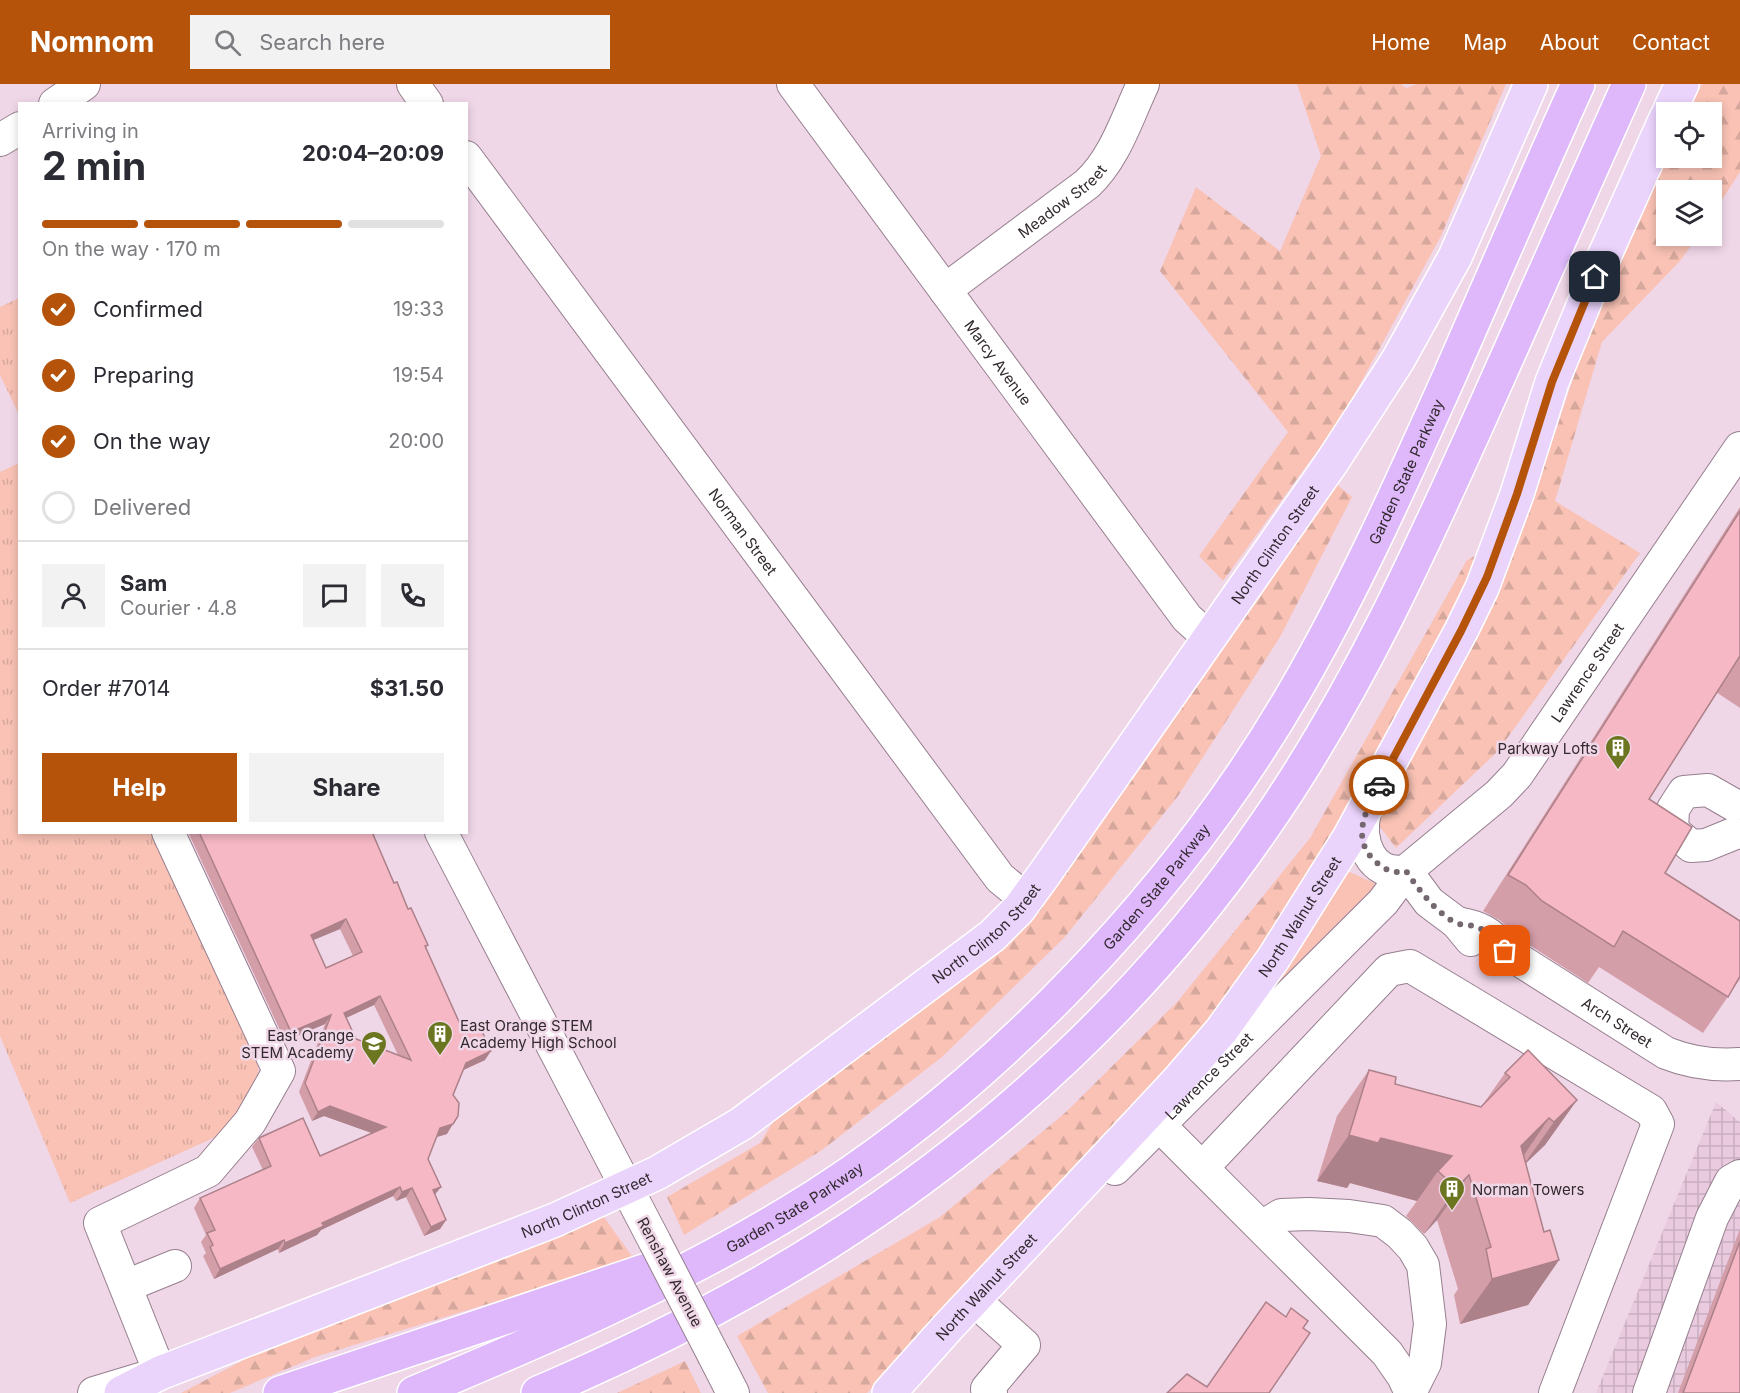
<!DOCTYPE html>
<meta charset="utf-8">
<style>
:root{--surface:#fff;--page:#f2f2f3;--text:#2b2b33;--muted:#7c7c81;--line:#e1e1e2;--accent:#b45309}
body{margin:0;font-family:Inter,sans-serif;background:var(--page);color:var(--text);height:100vh;display:flex;flex-direction:column;font-size:22px;white-space:nowrap}
*{box-sizing:border-box;margin:0}
p{font-size:20px;color:var(--muted)}
.icon{flex:none;width:33px;height:33px;fill:none;stroke:currentColor;stroke-width:2;stroke-linecap:round;stroke-linejoin:round}
.map{position:relative;flex:1;overflow:hidden}
.drawer{position:absolute;left:18px;top:18px;width:450px;height:732px;display:flex;flex-direction:column;background:var(--surface);border-radius:0px;box-shadow:0 3px 9px #0003}
.drawer>*{flex:none}
.fabs{position:absolute;left:1656px;top:18px;display:grid;gap:12px}
.fabs a{display:grid;place-items:center;width:66px;height:66px;border-radius:0px;background:var(--surface);box-shadow:0 3px 9px #0003;font-size:30px}
.pin{position:absolute;display:grid;place-items:center;width:51px;height:51px;color:#fff;margin:-26px;border-radius:12px;box-shadow:0 3px 9px #0006}
.courier{position:absolute;display:grid;place-items:center;width:60px;height:60px;margin:-30px;border:4px solid #b45309;border-radius:50%;background:#fff;color:#222;box-shadow:0 2px 8px #0007}
.summary em{font-style:normal;font-weight:700}
.summary div{display:flex;flex-direction:column-reverse}
.summary{display:flex;align-items:center;justify-content:space-between;height:102px;padding:0 24px}
h1{font-size:39px;font-weight:700;line-height:45px}
.bar{display:grid;grid-template-columns:repeat(4,1fr);gap:9px 6px;align-content:center;height:72px;padding:0 24px}
.bar i{height:8px;border-radius:4px;background:var(--line)}
.bar .active{background:var(--accent)}
.bar p{grid-column:span 4}
.line{display:flex;align-items:center;gap:15px;padding:0 24px;border-top:2px solid var(--line)}
.line div{flex:1}
.round{display:grid;place-items:center;flex:none;width:63px;height:63px;border-radius:0px;background:var(--page)}
ol{padding:0 24px;list-style:none}
li{display:flex;align-items:center;gap:18px;height:66px}
li p{margin-inline-start:auto}
li .icon{padding:6px;border-radius:50%;background:var(--accent);color:#fff;stroke-width:4}
li:last-child{color:var(--muted)}
li i{width:33px;height:33px;border:3px solid var(--line);border-radius:50%}
.button{display:flex;gap:12px;margin-top:auto;padding:12px 24px}
.button a{flex:1;height:69px;border-radius:0px;background:var(--accent);color:#fff;font-size:24px;font-weight:700;line-height:69px;text-align:center}
.button a+a{background:var(--page);color:var(--text)}
header{display:flex;align-items:center;gap:36px;box-sizing:border-box;height:84px;padding:0 30px;background:var(--accent);color:#fff}
header strong{font-size:28px}
nav{display:flex;gap:33px;margin-inline-start:auto;font-size:21px}
.search{width:420px;height:54px;background:var(--page);display:flex;align-items:center;gap:15px;box-sizing:border-box;padding:0 21px;border-radius:0px;color:var(--muted);font-size:22px}
.map>svg:first-child{display:block}
.industrial{fill:url(#industrial-grid)}
.grass{fill:#f9c2b5}
.forest{fill:url(#forest-firs)}
.park{fill:url(#park-tufts)}
.lines{fill:none;stroke-linecap:round;stroke-linejoin:round}
.minor-casing{stroke:#967f8f;stroke-width:34}
.major-casing{stroke:#fff;stroke-width:36}
.highway-casing{stroke:#fff;stroke-width:36}
.minor{stroke:#fff;stroke-width:32}
.major{stroke:#ebd4fc;stroke-width:33}
.highway{stroke:#deb8fa;stroke-width:33}
.minor-bridge-casing{stroke:#967f8f;stroke-width:34;stroke-linecap:butt}
.minor-bridge{stroke:#fff;stroke-width:32}
.wall{fill:#d49ea9;fill-rule:evenodd}
.shaded-wall{fill:#ac818a}
.building{fill:#f6b8c5;stroke:#ac818a;stroke-width:1.5;fill-rule:evenodd}
.done{stroke:#756770;stroke-width:6;stroke-dasharray:0 10.8}
.route{stroke:#b45309;stroke-width:8}
.labels{text-anchor:middle;dominant-baseline:central;stroke-width:5;stroke-linejoin:round;paint-order:stroke}
.street-label{font-size:15px;fill:#332a30;stroke:#f0d7e8}
.poi-label{font-size:15px;fill:#332a30;stroke:#f0d7e8;text-anchor:end}
</style>
<header>
<strong>Nomnom</strong>
<div class="search"><svg class="icon" aria-label="search" viewBox="0 0 24 24"><circle cx="10" cy="10" r="6"/><path d="M15 15l6 6"/></svg>Search here</div>
<nav><a>Home</a><a>Map</a><a>About</a><a>Contact</a></nav>
</header>
<div class="map">
<svg width="1740" height="1309" viewBox="0 0 1740 1309">
<defs>
<pattern id="industrial-grid" width="8" height="8" patternUnits="userSpaceOnUse" patternTransform="scale(1.5)"><rect width="8" height="8" fill="#e9cadf"/><path d="M0 4h8M4 0v8" fill="none" stroke="#c8aec0"/></pattern>
<pattern id="forest-firs" width="22" height="20" patternUnits="userSpaceOnUse" patternTransform="scale(1.5)"><rect width="22" height="20" fill="#f9c2b5"/><path d="M5 1l3.5 6h-7zM16 11l3.5 6h-7z" fill="#d6a79c"/></pattern>
<pattern id="park-tufts" width="24" height="20" patternUnits="userSpaceOnUse" patternTransform="scale(1.5)"><rect width="24" height="20" fill="#f9c2b5"/><path d="M3 7l-1-3M5 7V3M7 7l1-3M15 17l-1-3M17 17v-4M19 17l1-3" fill="none" stroke="#d6a79c"/></pattern>
</defs>
<rect width="100%" height="100%" fill="#f0d7e8"/>
<!-- industrial -->
<polygon class="industrial" points="1716,1018 1740,1038 1740,1309 1596,1309"/>
<!-- grass -->
<polygon class="grass" points="1345,786 1381,802 1237,951"/>
<!-- forest -->
<g class="forest">
<polygon points="1297,0 1401,0 1406,4 1417,0 1506,0 1441,152 1342,333 1223,497 1199,472 1288,348 1160,187 1196,103 1280,167 1321,72"/>
<polygon points="1702,0 1740,0 1740,88 1712,131 1712,106 1666,106 1666,152 1698,152 1680,177 1602,258 1555,417 1640,469 1498,667 1396,764 1377,739 1441,621 1526,436 1601,211 1667,74 1712,74 1712,28 1689,28"/>
<polygon points="1335,399 1352,413 1280,553 1178,712 1064,854 942,973 822,1066 684,1151 667,1113 760,1059 776,1033 948,907 1049,809"/>
<polygon points="1487,466 1394,644 1257,880 1154,1010 867,1309 768,1309 737,1252 940,1133 1066,1028 1178,917 1310,754 1467,476"/>
<polygon points="601,1129 634,1175 315,1273 230,1309 181,1309 270,1262"/>
<polygon points="685,1277 701,1309 617,1309"/>
</g>
<!-- park -->
<g class="park">
<polygon points="19,214 19,331 0,291 0,223"/>
<polygon points="19,379 20,748 164,749 259,960 258,1005 242,1041 70,1119 0,952 0,388"/>
</g>
<g class="lines">
<defs>
<g id="minor">
<polyline points="413,0 427,20"/>
<path id="s1" d="M793,0l394,534 22,20"/>
<polyline points="55,20 84,0"/>
<polyline points="0,56 20,44"/>
<path id="s2" d="M466,73l534,721 27,22"/>
<path id="s3" d="M945,206l142,-106c28,-26 40,-66 56,-100"/>
<path d="M1365,728c-8,28 6,66 41,59"/>
<polyline points="441,748 655,1158"/>
<polyline points="1733,750 1706,761 1691,762 1672,746 1673,725 1684,708 1708,706 1734,721"/>
<polyline points="1406,787 1429,818 1457,839 1471,856"/>
<path id="s4" d="M1457,839c23,4 33,9 48,28l161,102c25,10 47,13 74,11"/>
<polyline points="1160,1042 1387,1269 1403,1292 1411,1309"/>
<polyline points="1202,1084 1389,886 1410,882 1651,1027 1658,1040 1555,1309"/>
<path id="s5" d="M1115,1085l268,-267 23,-31 93,-77 18,-19 223,-327"/>
<polyline points="1262,1143 1281,1131 1309,1130 1349,1132 1383,1137 1400,1150 1413,1164 1423,1181 1430,1240 1425,1279 1410,1309"/>
<polyline points="126,1202 175,1182"/>
<polyline points="974,1216 1024,1261 987,1305 991,1309"/>
<polyline points="714,1272 733,1309"/>
<polyline points="94,1309 160,1289 100,1139 208,1087 250,1038 279,987 168,748"/>
<polyline points="1649,1309 1712,1134 1731,1097 1740,1092"/>
</g>
<g id="major">
<polyline points="1669,28 1682,0"/>
<path id="s6" d="M121,1309l39,-20 395,-153 102,-47 84,-49 251,-188 27,-27 24,-33 289,-414 66,-102 57,-103 76,-173"/>
<path id="s7" d="M889,1309l58,-65 229,-245 45,-52 52,-72 76,-121 112,-207 21,-43 35,-94 35,-112 43,-105 71,-159"/>
</g>
<g id="highway">
<polyline points="280,1309 656,1183"/>
<path id="s8" d="M414,1309c127,-53 253,-107 371,-178 202,-121 394,-323 511,-526 58,-100 106,-207 153,-312 43,-98 85,-196 129,-293"/>
<path d="M538,1309c101,-43 198,-92 291,-151 170,-108 324,-252 438,-420 89,-129 154,-272 218,-415 48,-107 96,-215 144,-323"/>
</g>
</defs>
<!-- minor casing -->
<use href="#minor" class="minor-casing"/>
<!-- major casing -->
<use href="#major" class="major-casing"/>
<!-- highway casing -->
<use href="#highway" class="highway-casing"/>
<!-- minor -->
<use href="#minor" class="minor"/>
<!-- major -->
<use href="#major" class="major"/>
<!-- highway -->
<use href="#highway" class="highway"/>
<defs>
<polyline id="minor-bridge" points="655,1158 714,1272"/>
</defs>
<!-- minor-bridge casing -->
<use href="#minor-bridge" class="minor-bridge-casing"/>
<!-- minor-bridge -->
<use href="#minor-bridge" class="minor-bridge"/>
</g>
<!-- wall -->
<g class="wall">
<polygon points="1740,423 1740,624 1716,608 1649,715 1665,789 1739,838 1740,836 1740,895 1703,949 1599,883 1588,899 1517,853 1501,837 1483,827"/>
<path d="M188,748h184l22,51 34,62 -2,3 34,76 25,36 -22,10 -10,25 -6,39 -10,3 -9,22 7,36 11,25 -6,9 -16,7 -18,-39 -10,4 -3,-5 -72,34 -4,5 -38,18 -1,-4 -64,30 -11,-23 3,-3 -5,-11 5,-7 -12,-27 6,-10 63,-28 -11,-23 7,-9 61,18 52,-23 -48,-17 -12,5 -13,-29 26,-68 -40,17zM340,845l13,27 -27,12 -13,-28zM374,921l24,50 -42,-16 -10,-21z"/>
<polygon points="1369,986 1395,1000 1481,1023 1505,989 1577,1016 1545,1061 1526,1079 1544,1148 1559,1176 1528,1221 1460,1240 1454,1211 1458,1205 1437,1136 1424,1150 1406,1132 1417,1117 1350,1099 1347,1104 1317,1097 1337,1032"/>
<polygon points="1740,1145 1740,1309 1678,1309"/>
</g>
<!-- shaded-wall -->
<g class="shaded-wall">
<polygon points="346,835 340,845 304,860 311,851"/>
<polygon points="380,912 374,921 337,938 344,929"/>
<polygon points="331,931 325,940 285,957 291,948"/>
<polygon points="491,967 485,976 459,988 466,979"/>
<polygon points="1577,1016 1545,1061 1522,1083 1554,1038"/>
<polygon points="330,1022 386,1043 380,1052 324,1032 312,1037 318,1028"/>
<polygon points="1549,1034 1518,1080 1521,1062"/>
<polygon points="453,1040 447,1050 433,1054 440,1044"/>
<polygon points="1349,1051 1381,1054 1452,1072 1438,1087 1417,1117 1350,1099 1347,1104 1317,1097"/>
<polygon points="1469,1091 1437,1136 1424,1150 1456,1104"/>
<polygon points="400,1103 393,1112 321,1146 317,1151 279,1169 285,1159 322,1139"/>
<polygon points="441,1103 434,1112 433,1106"/>
<polygon points="412,1104 406,1113 396,1117 402,1108"/>
<polygon points="446,1136 440,1145 424,1152 431,1143"/>
<polygon points="284,1156 278,1165 214,1195 220,1185"/>
<polygon points="1559,1176 1528,1221 1460,1240 1492,1195"/>
</g>
<!-- building -->
<g class="building">
<polygon points="1740,427 1740,572 1649,715 1692,743 1665,789 1740,837 1740,892 1728,913 1623,847 1614,863 1542,817 1526,801 1508,791"/>
<path d="M199,748h173l22,51 3,-1 11,27 3,-1 17,37 -3,1 35,78 6,-3 4,11 10,-5 11,24 -25,12 -13,32 6,8 -1,13 -5,8 -13,4 -12,31 13,28 -8,3 13,30 -15,7 -19,-39 -10,4 -2,-5 -78,36 2,3 -39,17 -1,-3 -64,29 -10,-22 3,-2 -6,-12 8,-3 -15,-32 71,-32 -12,-28 44,-20 17,38 66,-29 -56,-21 -12,6 -13,-29 26,-68 -40,17zM346,835l16,33 -36,16 -15,-33zM380,912l31,64 -55,-21 -12,-26z"/>
<polygon points="1528,966 1577,1016 1554,1038 1549,1034 1521,1062 1544,1148 1550,1146 1559,1176 1492,1195 1486,1165 1491,1163 1469,1091 1456,1104 1438,1087 1452,1072 1381,1054 1378,1059 1349,1051 1369,986 1396,993 1395,1000 1481,1023 1510,993 1505,989"/>
<polygon points="1740,1157 1740,1309 1683,1309"/>
<polygon points="1266,1218 1286,1233 1291,1224 1308,1237 1303,1244 1310,1249 1269,1309 1167,1309 1187,1290 1207,1303"/>
</g>
<g class="lines">
<!-- done -->
<path class="done" d="M1379,701c-13,25 -29,54 -3,77 9,8 18,12 30,9 14,20 27,38 48,51 7,4 16,2 23,5 12,5 20,14 28,24"/>
<!-- route -->
<polyline class="route" points="1379,701 1461,547 1487,493 1517,410 1552,298 1595,193"/>
</g>
<!-- icons -->
<defs>
<symbol id="building-pin" viewBox="-11 -11 22 30"><path d="M0 17L-7.5 6A9.5 9.5 0 1 1 7.5 6Z" fill="#6c751f" stroke="#f0d7e8"/><path d="M-4-6H4V6H1V3H-1V6H-4ZM-2.5-4.3h1.7v1.8h-1.7ZM.8-4.3h1.7v1.8H.8ZM-2.5-1h1.7V.8h-1.7ZM.8-1h1.7V.8H.8Z" fill="#fff"/></symbol>
<symbol id="school-pin" viewBox="-11 -11 22 30"><path d="M0 17L-7.5 6A9.5 9.5 0 1 1 7.5 6Z" fill="#6c751f" stroke="#f0d7e8"/><path d="M0-5L7-2L0 1L-7-2ZM-4 1L0 2.5L4 1V4Q0 6-4 4Z" fill="#fff"/></symbol>
</defs>
<g fill-rule="evenodd">
<use href="#building-pin" x="1603" y="649" width="30" height="40"/>
<use href="#building-pin" x="425" y="935" width="30" height="40"/>
<use href="#school-pin" x="359" y="945" width="30" height="40"/>
<use href="#building-pin" x="1437" y="1090" width="30" height="40"/>
</g>
<g class="labels">
<!-- street labels -->
<g class="street-label">
<text stroke="none"><textPath href="#s3" startOffset="147">Meadow Street</textPath></text>
<text stroke="none"><textPath href="#s1" startOffset="346">Marcy Avenue</textPath></text>
<text stroke="none"><textPath href="#s8" startOffset="1396">Garden State Parkway</textPath></text>
<text stroke="none"><textPath href="#s2" startOffset="466">Norman Street</textPath></text>
<text stroke="none"><textPath href="#s6" startOffset="1474">North Clinton Street</textPath></text>
<text stroke="none"><textPath href="#s5" startOffset="688">Lawrence Street</textPath></text>
<text stroke="none"><textPath href="#s8" startOffset="910">Garden State Parkway</textPath></text>
<text stroke="none"><textPath href="#s7" startOffset="630">North Walnut Street</textPath></text>
<text stroke="none"><textPath href="#s6" startOffset="988">North Clinton Street</textPath></text>
<text stroke="none"><textPath href="#s4" startOffset="190">Arch Street</textPath></text>
<text stroke="none"><textPath href="#s5" startOffset="132">Lawrence Street</textPath></text>
<text stroke="none"><textPath href="#s6" startOffset="502">North Clinton Street</textPath></text>
<text stroke="none"><textPath href="#s8" startOffset="424">Garden State Parkway</textPath></text>
<text transform="translate(670 1188) rotate(62)">Renshaw Avenue</text>
<text stroke="none"><textPath href="#s7" startOffset="144">North Walnut Street</textPath></text>
</g>
<!-- poi labels -->
<g class="poi-label">
<text x="1598" y="664">Parkway Lofts</text>
<text x="460" y="941" text-anchor="start">East Orange STEM<tspan x="460" dy="17">Academy High School</tspan></text>
<text x="354" y="951">East Orange<tspan x="354" dy="17">STEM Academy</tspan></text>
<text x="1472" y="1105" text-anchor="start">Norman Towers</text>
</g>
</g>
</svg>
<div class="fabs">
<a><svg class="icon" aria-label="locate" viewBox="0 0 24 24"><circle cx="12" cy="12" r="6"/><path d="M12 2v4M12 18v4M2 12h4M18 12h4"/></svg></a>
<a><svg class="icon" aria-label="layers" viewBox="0 0 24 24"><path d="M12 4l9 5-9 5-9-5zM3 14l9 5 9-5"/></svg></a>
</div>
<div class="pin" style="left:1505px;top:867px;background:#ea580c"><svg class="icon" aria-label="bag" viewBox="0 0 24 24"><path d="M5 8h14l-1 12H6zM9 8a3 3 0 0 1 6 0"/></svg></div>
<div class="pin" style="left:1595px;top:193px;background:#1f2937"><svg class="icon" aria-label="home" viewBox="0 0 24 24"><path d="M3 11l9-7 9 7M6 9v11h12V9"/></svg></div>
<div class="courier" style="left:1379px;top:701px"><svg class="icon" aria-label="car" viewBox="0 0 24 24"><path d="M5 17H2v-5l4-1 3-4h7l3 4 3 1v5h-3M9 17h6M6 11h13"/><circle cx="7" cy="17" r="2"/><circle cx="17" cy="17" r="2"/></svg></div>
<section class="drawer">
<div class="summary"><div><h1>2 min</h1><p>Arriving in</p></div><em>20:04–20:09</em></div>
<div class="bar"><i class="active"></i><i class="active"></i><i class="active"></i><i></i><p>On the way · 170 m</p></div>
<ol>
<li><svg class="icon" aria-label="check" viewBox="0 0 24 24"><path d="M5 12l5 5 9-10"/></svg>Confirmed<p>19:33</p></li>
<li><svg class="icon" aria-label="check" viewBox="0 0 24 24"><path d="M5 12l5 5 9-10"/></svg>Preparing<p>19:54</p></li>
<li><svg class="icon" aria-label="check" viewBox="0 0 24 24"><path d="M5 12l5 5 9-10"/></svg>On the way<p>20:00</p></li>
<li><i></i>Delivered</li>
</ol>
<div class="line" style="height:108px"><a class="round"><svg class="icon" aria-label="person" viewBox="0 0 24 24"><circle cx="12" cy="8" r="4"/><path d="M4 21q1-7 8-7t8 7"/></svg></a><div><b>Sam</b><p>Courier · 4.8</p></div><a class="round"><svg class="icon" aria-label="chat" viewBox="0 0 24 24"><path d="M4 5h16v11H9l-5 4z"/></svg></a><a class="round"><svg class="icon" aria-label="phone" viewBox="0 0 24 24"><path d="M5 4h4l2 5-3 2q2 4 5 5l2-3 5 2v4C11 20 4 13 5 4z"/></svg></a></div>
<div class="line" style="height:78px"><div>Order #7014</div><b>$31.50</b></div>
<div class="button"><a>Help</a><a>Share</a></div>
</section>
</div>
